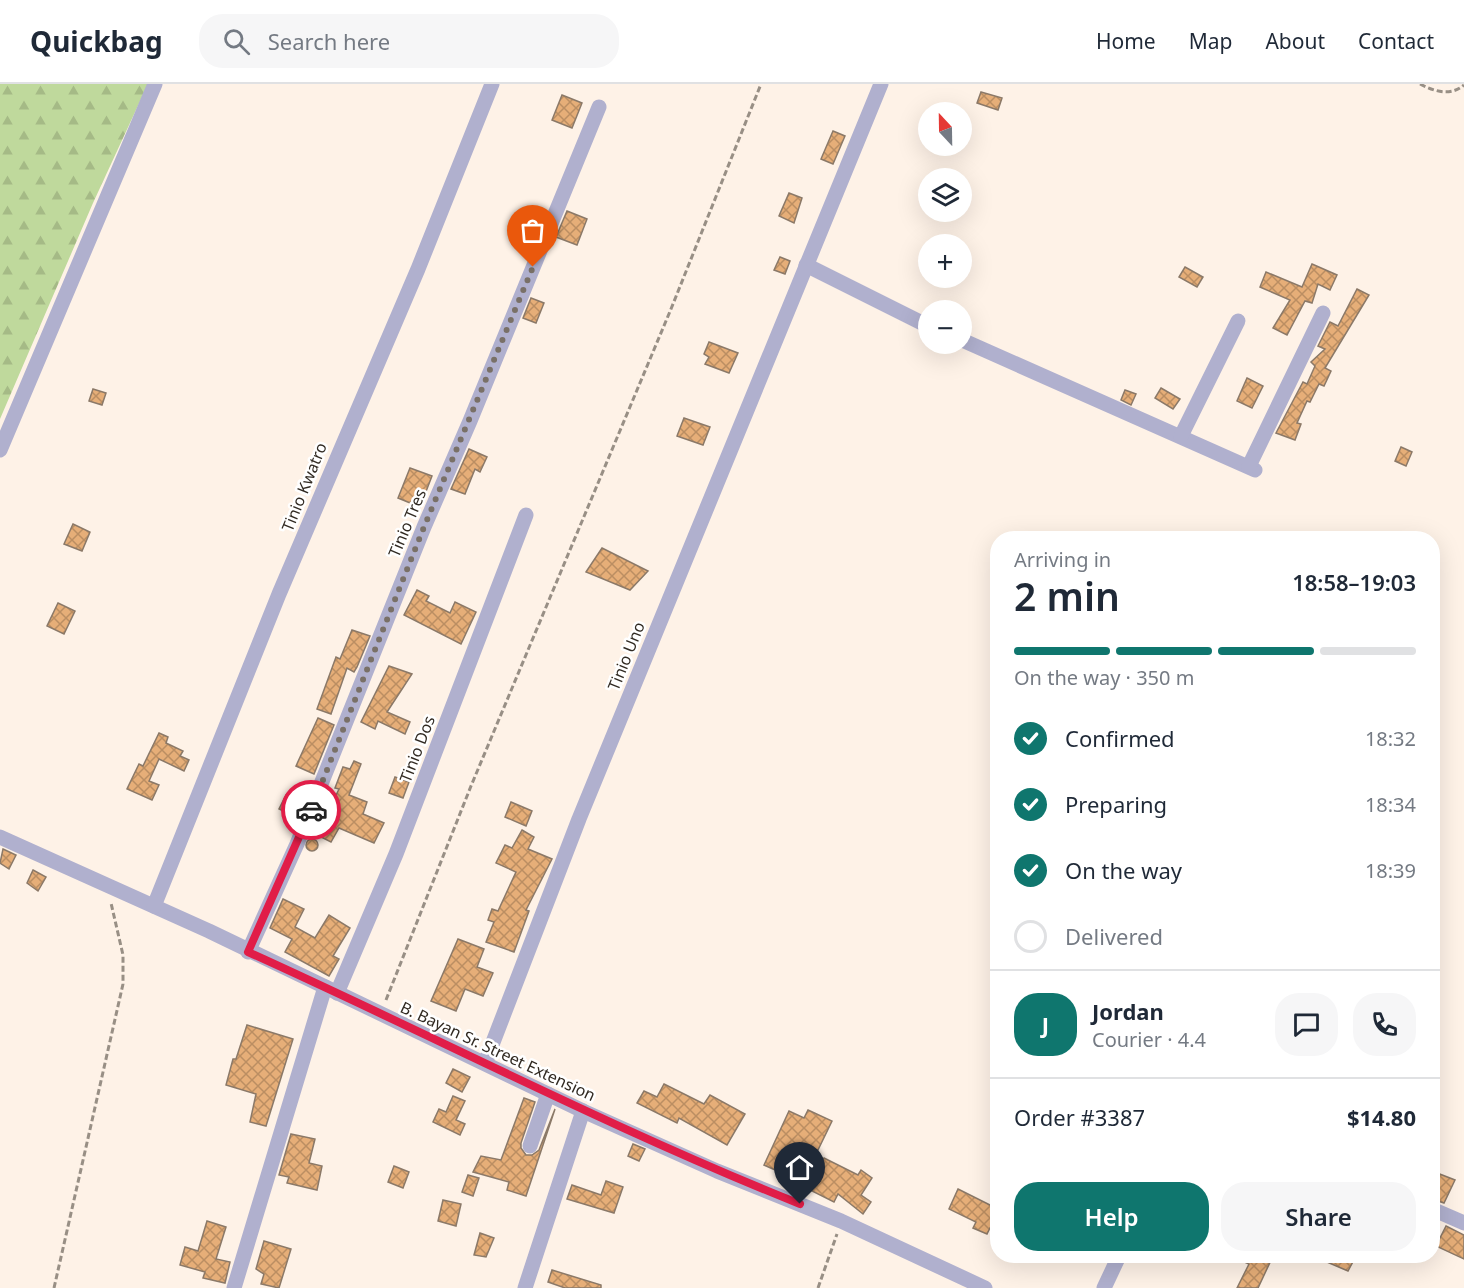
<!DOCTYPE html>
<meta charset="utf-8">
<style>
:root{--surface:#fff;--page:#f6f6f7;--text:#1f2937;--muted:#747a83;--line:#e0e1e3;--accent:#0f766e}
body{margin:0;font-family:"Noto Sans",sans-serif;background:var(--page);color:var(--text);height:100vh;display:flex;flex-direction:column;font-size:22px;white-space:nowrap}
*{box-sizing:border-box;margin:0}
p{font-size:20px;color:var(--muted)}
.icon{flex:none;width:33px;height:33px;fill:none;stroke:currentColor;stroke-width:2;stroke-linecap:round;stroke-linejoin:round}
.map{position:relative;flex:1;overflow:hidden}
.side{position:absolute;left:990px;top:447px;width:450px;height:732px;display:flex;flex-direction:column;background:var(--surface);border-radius:24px;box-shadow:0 6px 24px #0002}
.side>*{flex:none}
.needle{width:39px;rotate:338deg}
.controls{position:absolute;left:918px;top:18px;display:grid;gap:12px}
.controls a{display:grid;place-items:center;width:54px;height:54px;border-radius:50%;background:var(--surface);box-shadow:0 6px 24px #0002;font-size:30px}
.pin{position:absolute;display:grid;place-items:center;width:51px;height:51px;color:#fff;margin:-62px -26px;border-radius:50% 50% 50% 0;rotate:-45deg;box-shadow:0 0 6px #0007}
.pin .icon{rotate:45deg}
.courier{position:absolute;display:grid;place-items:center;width:60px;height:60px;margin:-30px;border:4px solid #e11d48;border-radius:50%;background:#fff;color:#222;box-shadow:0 2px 8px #0007}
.summary em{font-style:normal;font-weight:600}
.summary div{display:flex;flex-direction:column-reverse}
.summary{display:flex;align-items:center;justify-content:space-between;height:102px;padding:0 24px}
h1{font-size:39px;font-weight:600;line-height:45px}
.bar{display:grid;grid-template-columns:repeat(4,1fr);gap:9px 6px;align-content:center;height:72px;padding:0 24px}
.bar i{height:8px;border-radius:4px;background:var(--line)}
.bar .on{background:var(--accent)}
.bar p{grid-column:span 4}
.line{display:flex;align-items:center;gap:15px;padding:0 24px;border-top:2px solid var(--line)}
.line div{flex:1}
.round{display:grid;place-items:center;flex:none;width:63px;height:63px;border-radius:24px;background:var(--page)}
ol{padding:0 24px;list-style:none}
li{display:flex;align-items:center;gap:18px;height:66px}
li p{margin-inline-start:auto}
li .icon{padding:6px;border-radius:50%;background:var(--accent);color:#fff;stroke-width:4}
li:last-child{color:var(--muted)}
li i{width:33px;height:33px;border:3px solid var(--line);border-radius:50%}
.action{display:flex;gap:12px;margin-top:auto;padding:12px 24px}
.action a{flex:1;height:69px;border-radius:24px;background:var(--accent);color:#fff;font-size:24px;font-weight:600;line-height:69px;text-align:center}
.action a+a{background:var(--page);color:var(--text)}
header{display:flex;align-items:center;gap:36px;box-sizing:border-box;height:84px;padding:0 30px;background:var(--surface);border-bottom:2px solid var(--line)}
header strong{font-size:28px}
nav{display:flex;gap:33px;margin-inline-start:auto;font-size:21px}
.search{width:420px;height:54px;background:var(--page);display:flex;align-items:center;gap:15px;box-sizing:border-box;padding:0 21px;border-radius:24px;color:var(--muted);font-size:22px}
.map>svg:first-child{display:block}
.forest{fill:url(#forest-firs)}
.building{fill:url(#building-cross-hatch);stroke:#8b7968;stroke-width:1.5}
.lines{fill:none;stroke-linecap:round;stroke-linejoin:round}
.path{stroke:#988f85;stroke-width:3;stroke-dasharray:6 3;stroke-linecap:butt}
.minor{stroke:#b0b0ce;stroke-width:15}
.done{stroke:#797067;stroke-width:6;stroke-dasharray:0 10.8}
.route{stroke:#e11d48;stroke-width:8}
.labels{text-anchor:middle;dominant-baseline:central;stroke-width:5;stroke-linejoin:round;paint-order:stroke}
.street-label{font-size:16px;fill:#312a22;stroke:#fff}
</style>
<header>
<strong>Quickbag</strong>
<div class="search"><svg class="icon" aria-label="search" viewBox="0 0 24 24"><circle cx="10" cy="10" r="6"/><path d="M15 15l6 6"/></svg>Search here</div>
<nav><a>Home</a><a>Map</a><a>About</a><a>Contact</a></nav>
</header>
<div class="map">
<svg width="1464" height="1204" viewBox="0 0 1464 1204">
<defs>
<pattern id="forest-firs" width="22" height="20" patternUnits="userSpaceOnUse" patternTransform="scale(1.5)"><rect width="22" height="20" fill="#bfd99c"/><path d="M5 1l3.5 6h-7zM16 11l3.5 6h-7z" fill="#a5ba86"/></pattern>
<pattern id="building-cross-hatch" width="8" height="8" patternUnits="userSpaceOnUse" patternTransform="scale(1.5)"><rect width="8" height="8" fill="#e6ae78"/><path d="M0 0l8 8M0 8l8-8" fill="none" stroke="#bb8e62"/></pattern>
</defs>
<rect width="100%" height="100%" fill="#fef2e7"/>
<!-- forest -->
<polygon class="forest" points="0,0 148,0 93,119 0,335"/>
<!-- building -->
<g class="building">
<polygon points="981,8 1002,14 998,26 977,19"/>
<polygon points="562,11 582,19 572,44 552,36"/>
<polygon points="833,47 845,52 833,80 821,75"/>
<polygon points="789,109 802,114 794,139 779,132"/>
<polygon points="567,127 587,135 577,161 556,153"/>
<polygon points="780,173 790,177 785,190 774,186"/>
<polygon points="1312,180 1337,191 1330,206 1318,200 1312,219 1305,217 1287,251 1273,244 1290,216 1260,203 1266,188 1302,203"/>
<polygon points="1185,183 1203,193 1197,203 1179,193"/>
<polygon points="1357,205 1369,211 1325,284 1331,287 1324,302 1319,300 1310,318 1307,317 1297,339 1301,340 1295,356 1276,349 1303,298 1307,300 1315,282 1311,278 1325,265 1318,262 1330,238 1338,242"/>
<polygon points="531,214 544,219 536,239 523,234"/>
<polygon points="709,258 738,269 729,289 705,280 709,273 704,270"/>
<polygon points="1247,294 1263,302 1252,324 1237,317"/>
<polygon points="1161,304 1180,315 1173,325 1155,314"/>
<polygon points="93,305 106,309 102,321 89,317"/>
<polygon points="1125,306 1136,310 1131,321 1121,316"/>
<polygon points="684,334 710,343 703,361 677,352"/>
<polygon points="1401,363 1412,368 1406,382 1395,377"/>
<polygon points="469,365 487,373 480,388 475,385 465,410 451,405"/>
<polygon points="410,384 432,392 420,423 398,414"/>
<polygon points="73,440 90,448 82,467 64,460"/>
<polygon points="602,464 648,487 630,506 586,488"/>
<polygon points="417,506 429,512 426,517 450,529 455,518 476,528 461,560 404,531"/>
<polygon points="58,519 75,527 64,550 47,542"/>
<polygon points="352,546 370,552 357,583 354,588 347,584 331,630 317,625 336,573 340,575"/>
<polygon points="389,582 412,590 387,628 410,638 405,650 378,637 375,645 361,638"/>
<polygon points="318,634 334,641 314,690 296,682"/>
<polygon points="159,649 168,653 166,659 183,667 180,672 189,676 184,687 159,675 149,697 159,701 152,716 127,705 139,680 143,682"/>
<polygon points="354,677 361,680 349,711 367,718 363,730 384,739 374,759 339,744 331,758 317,751 339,705 335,704 343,683 350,685"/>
<polygon points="395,693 409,698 403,714 389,709"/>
<polygon points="286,711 296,716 289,730 279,725"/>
<polygon points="511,718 532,727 526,742 505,733"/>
<polygon points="522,746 534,753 528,765 552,775 526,826 529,827 514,868 486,858 494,838 488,836 492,825 498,827 516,788 496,779 505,761 512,764"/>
<circle cx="312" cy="761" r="6"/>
<polygon points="3,765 16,771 9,785 0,779"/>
<polygon points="33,786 46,793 38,807 27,799"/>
<polygon points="283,815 304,825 295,843 315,854 329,831 350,844 333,872 339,875 329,892 285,868 292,855 270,844"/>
<polygon points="458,855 484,865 477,883 493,889 483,912 465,905 456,927 431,917"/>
<polygon points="247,941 293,955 266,1042 250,1038 256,1010 226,1001 233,975 236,975"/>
<polygon points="453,985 470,993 462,1008 446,999"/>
<polygon points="664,1000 704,1020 710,1011 745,1030 727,1061 679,1034 677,1039 637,1019 644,1007 657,1013"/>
<polygon points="453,1012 465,1017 456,1036 465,1040 460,1051 433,1038 439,1025 446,1028"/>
<polygon points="524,1014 535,1018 521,1059 521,1064 526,1071 532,1071 539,1066 555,1025 526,1112 507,1106 509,1098 473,1088 481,1072 501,1076"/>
<polygon points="808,1026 832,1037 816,1070 795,1061 782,1089 764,1081 789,1027 804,1034"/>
<polygon points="291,1050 315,1055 309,1079 322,1082 317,1106 287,1099 289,1093 279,1091"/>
<polygon points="633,1060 645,1065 639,1077 628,1072"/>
<polygon points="824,1074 858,1091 861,1086 872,1094 861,1111 871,1118 863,1130 838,1110 834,1118 808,1105"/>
<polygon points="394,1082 409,1088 403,1104 388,1098"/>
<polygon points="1432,1087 1455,1096 1444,1119 1432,1115"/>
<polygon points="468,1091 479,1094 473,1112 462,1108"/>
<polygon points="606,1097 623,1103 614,1129 567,1115 572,1101 601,1111"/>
<polygon points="958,1105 998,1125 998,1148 990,1144 987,1150 973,1144 976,1138 949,1125"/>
<polygon points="443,1116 461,1120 456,1142 438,1137"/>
<polygon points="207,1137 226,1143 216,1175 230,1178 225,1199 203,1194 205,1188 180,1181 185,1163 198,1167"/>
<polygon points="1446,1142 1464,1151 1464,1175 1436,1162"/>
<polygon points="480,1149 494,1154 486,1173 474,1171"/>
<polygon points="264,1157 291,1165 279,1204 261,1200 264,1190 256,1185"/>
<polygon points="1231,1172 1273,1172 1258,1204 1237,1204 1249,1180"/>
<polygon points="1313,1172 1356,1172 1348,1187"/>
<polygon points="552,1186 601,1201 601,1204 565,1204 548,1198"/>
</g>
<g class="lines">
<!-- path -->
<g class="path">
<path d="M1420,0c14,7 30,13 44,1"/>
<polyline points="386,916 471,702 671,225 761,0"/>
<polyline points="54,1204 123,900 123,871 111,819"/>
<polyline points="818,1204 837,1150"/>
</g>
<!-- minor -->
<g class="minor">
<polyline points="806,181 928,242"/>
<polyline points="962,256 1255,386"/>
<polyline points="1181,352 1238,237"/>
<polyline points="0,366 155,0"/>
<polyline points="1249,382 1323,229"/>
<polyline points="0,753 209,847 583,1027 717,1087 841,1137 985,1204"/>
<polyline points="154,822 279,510 418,185 492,0"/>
<polyline points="248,868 297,760 424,443 470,337 599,23"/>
<polyline points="337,909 396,770 526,431"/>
<polyline points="485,979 579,735 881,0"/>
<polyline points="530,1062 548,1010"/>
<polyline points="1432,1125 1464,1139"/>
<polyline points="234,1204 325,903"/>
<polyline points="525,1204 583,1027"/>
<polyline points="1104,1204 1119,1172"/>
</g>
</g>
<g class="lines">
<!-- done -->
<polyline class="done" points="311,726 424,443 533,183"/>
<!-- route -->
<path class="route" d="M311,726l-63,142c184,83 364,177 552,252"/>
</g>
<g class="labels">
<!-- street labels -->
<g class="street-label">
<text transform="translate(304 403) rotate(-68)">Tinio Kwatro</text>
<text transform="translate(407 439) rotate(-67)">Tinio Tres</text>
<text transform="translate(626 572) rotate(-68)">Tinio Uno</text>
<text transform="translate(417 665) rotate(-69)">Tinio Dos</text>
<text transform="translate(498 967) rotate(25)">B. Bayan Sr. Street Extension</text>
</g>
</g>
</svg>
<div class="controls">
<a><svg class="needle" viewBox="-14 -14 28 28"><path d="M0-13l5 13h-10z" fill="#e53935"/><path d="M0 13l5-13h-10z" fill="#747a83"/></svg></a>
<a><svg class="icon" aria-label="layers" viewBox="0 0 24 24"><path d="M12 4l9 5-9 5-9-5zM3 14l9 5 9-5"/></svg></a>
<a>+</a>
<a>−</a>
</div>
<div class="pin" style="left:533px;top:183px;background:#ea580c"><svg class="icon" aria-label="bag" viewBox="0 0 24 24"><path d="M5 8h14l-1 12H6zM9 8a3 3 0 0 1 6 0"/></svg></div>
<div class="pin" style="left:800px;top:1120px;background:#1f2937"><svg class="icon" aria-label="home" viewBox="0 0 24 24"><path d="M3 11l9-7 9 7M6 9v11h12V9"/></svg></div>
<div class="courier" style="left:311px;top:726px"><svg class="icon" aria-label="car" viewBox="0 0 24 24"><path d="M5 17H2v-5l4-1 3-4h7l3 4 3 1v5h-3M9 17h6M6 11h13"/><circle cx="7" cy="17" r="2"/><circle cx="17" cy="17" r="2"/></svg></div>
<section class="side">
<div class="summary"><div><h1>2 min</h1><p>Arriving in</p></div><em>18:58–19:03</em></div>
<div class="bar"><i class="on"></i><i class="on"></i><i class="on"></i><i></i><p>On the way · 350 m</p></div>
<ol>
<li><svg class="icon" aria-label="check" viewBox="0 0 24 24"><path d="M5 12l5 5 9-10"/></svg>Confirmed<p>18:32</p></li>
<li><svg class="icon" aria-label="check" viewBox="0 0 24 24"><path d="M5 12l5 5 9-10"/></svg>Preparing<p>18:34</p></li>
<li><svg class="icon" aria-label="check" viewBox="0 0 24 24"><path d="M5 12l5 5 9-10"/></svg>On the way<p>18:39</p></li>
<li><i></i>Delivered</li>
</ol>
<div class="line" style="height:108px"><b class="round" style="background:var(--accent);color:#fff">J</b><div><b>Jordan</b><p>Courier · 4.4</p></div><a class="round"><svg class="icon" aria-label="chat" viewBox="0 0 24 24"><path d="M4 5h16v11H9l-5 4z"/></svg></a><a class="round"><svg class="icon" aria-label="phone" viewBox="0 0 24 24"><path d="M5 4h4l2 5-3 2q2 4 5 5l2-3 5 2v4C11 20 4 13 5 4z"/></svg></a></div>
<div class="line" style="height:78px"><div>Order #3387</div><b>$14.80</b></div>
<div class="action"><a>Help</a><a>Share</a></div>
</section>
</div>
